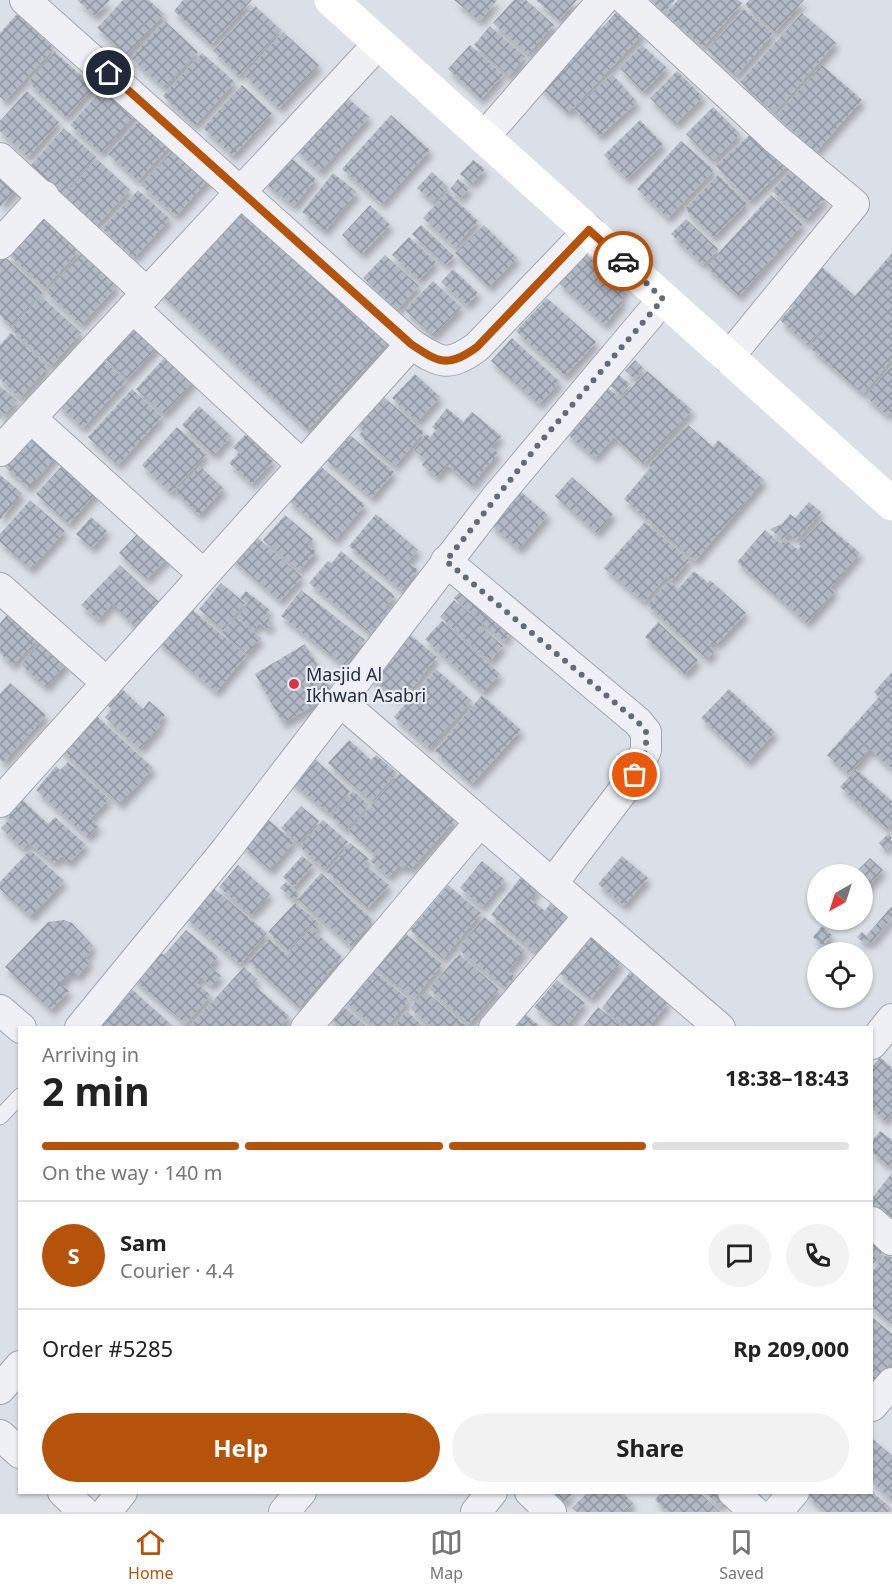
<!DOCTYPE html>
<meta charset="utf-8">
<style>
:root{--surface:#fff;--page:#f2f2f2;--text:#222;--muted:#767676;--line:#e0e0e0;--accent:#b45309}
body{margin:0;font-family:"Noto Sans",sans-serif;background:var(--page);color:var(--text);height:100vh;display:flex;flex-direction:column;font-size:22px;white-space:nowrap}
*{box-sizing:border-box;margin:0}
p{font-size:20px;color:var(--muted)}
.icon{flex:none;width:33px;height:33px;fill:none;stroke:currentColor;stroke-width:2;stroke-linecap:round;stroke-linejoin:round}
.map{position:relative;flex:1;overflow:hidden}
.panel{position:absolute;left:18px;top:1026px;width:855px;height:468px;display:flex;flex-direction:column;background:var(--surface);border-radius:0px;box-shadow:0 2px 4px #0004}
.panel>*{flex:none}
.needle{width:39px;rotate:219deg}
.fabs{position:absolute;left:807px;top:864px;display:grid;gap:12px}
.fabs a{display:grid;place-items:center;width:66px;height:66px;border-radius:50%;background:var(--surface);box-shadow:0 2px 4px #0004;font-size:30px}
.pin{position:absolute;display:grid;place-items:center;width:51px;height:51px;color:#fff;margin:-26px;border:3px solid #fff;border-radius:50%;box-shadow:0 2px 6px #0007}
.courier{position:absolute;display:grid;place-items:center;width:60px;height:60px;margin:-30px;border:4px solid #b45309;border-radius:50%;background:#fff;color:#222;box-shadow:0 2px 8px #0007}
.summary em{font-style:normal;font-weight:700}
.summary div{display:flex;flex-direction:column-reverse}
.summary{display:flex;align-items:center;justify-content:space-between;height:102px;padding:0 24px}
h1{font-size:39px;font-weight:700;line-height:45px}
.bar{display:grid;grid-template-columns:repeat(4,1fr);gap:9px 6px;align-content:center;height:72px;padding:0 24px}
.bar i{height:8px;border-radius:4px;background:var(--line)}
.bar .active{background:var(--accent)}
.bar p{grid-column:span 4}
.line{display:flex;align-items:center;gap:15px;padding:0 24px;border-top:2px solid var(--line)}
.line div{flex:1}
.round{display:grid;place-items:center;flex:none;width:63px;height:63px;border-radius:32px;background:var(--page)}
.action{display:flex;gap:12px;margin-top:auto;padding:12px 24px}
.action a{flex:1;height:69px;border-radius:36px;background:var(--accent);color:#fff;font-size:24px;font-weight:700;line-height:69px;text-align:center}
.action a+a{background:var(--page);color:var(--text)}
.menu{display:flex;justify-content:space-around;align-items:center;height:84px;border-top:2px solid var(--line);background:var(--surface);font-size:16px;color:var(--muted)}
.menu a{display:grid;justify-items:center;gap:3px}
.menu .active{color:var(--accent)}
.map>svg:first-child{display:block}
.building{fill:url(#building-cross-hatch);filter:url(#shadow)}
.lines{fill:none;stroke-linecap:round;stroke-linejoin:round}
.lane-casing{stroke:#a0a6b1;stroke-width:17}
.street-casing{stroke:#a0a6b1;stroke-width:32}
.lane{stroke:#eef0f5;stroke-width:15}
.street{stroke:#eef0f5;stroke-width:30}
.secondary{stroke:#fff;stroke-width:33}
.done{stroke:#646b78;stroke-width:6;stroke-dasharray:0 10.8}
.route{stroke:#b45309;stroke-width:8}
.poi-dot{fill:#d73548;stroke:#eaeef4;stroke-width:2}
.labels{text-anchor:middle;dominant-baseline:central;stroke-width:4.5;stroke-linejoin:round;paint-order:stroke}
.poi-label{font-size:18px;fill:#242c3d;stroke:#eaeef4;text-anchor:start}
</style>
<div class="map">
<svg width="892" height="1512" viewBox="0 0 892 1512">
<defs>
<pattern id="building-cross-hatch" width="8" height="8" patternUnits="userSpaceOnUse" patternTransform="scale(1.5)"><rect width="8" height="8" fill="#b2b8c4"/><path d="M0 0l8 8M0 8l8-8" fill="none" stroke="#9196a0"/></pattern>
<filter id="shadow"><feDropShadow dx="3.5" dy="6" stdDeviation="3" flood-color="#0004"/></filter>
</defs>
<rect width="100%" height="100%" fill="#dbdfe7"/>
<!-- building -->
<g class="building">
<polygon points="77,0 110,0 95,16"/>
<polygon points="123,0 149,0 164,14 127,55 97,28"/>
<polygon points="183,0 252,0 211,45 174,11"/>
<polygon points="454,0 497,0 480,21"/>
<polygon points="514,0 526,0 554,25 528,54 493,23"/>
<polygon points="536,0 577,0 559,20"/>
<polygon points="650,0 675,0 664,13"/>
<polygon points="678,0 738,0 742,3 703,47 665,14"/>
<polygon points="749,0 804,0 775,32 745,5"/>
<polygon points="255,6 281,30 239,76 213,51"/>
<polygon points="744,9 773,34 736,76 707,50"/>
<polygon points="617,11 643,34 568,113 538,85 591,18 602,28"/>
<polygon points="802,13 836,43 774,113 740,82"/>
<polygon points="17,14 54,48 5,101 0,97 0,33"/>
<polygon points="165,21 198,52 164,88 131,58"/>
<polygon points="490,26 525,57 509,76 474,45"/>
<polygon points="283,32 319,65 279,108 244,75"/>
<polygon points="470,45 503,75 481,99 448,69"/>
<polygon points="642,45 667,68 643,92 620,68"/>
<polygon points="55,52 94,87 66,117 28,82"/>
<polygon points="202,53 235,82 195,125 163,96"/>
<polygon points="822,65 862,100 816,152 776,116"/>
<polygon points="677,71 703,97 676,124 650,98"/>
<polygon points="612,74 637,102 600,136 574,109"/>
<polygon points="111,80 142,108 101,153 70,125"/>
<polygon points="242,85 272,113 233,156 203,128"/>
<polygon points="27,91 59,122 28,157 0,131 0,121"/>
<polygon points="342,93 369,117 320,172 293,147"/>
<polygon points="713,107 740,134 713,161 686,134"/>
<polygon points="144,115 173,142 138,181 108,154"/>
<polygon points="391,115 430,150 382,204 342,169"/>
<polygon points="640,120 663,144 627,179 604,155"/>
<polygon points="64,128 96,157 62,195 30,166"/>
<polygon points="757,128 790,163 750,201 716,166"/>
<polygon points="681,141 714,170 668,218 637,189"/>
<polygon points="177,146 211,177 176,216 141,185"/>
<polygon points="285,153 316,179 294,206 263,181"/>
<polygon points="97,159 130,190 96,226 63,196"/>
<polygon points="473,160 485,169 472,184 460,174"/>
<polygon points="0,165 21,184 0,207"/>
<polygon points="792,169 825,199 806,220 772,191"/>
<polygon points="432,172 448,187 433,202 417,188"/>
<polygon points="333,173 357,192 325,231 302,212"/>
<polygon points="718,175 747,203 714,237 685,209"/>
<polygon points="458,179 469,188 461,198 450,189"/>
<polygon points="138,190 170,219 134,258 102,229"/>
<polygon points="447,192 478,221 455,247 423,218"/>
<polygon points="771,195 803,224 739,296 706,267"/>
<polygon points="244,198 394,337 308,430 158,291"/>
<polygon points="370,205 390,225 362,254 342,235"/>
<polygon points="43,217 79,250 45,288 8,254"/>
<polygon points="686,219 718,249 703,265 671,234"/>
<polygon points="421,225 454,256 446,265 412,234"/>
<polygon points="484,225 517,258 489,287 455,253"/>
<polygon points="409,237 436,262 419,280 392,255"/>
<polygon points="584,252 623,288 622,303 605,325 558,282"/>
<polygon points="892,253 892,359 863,394 810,348 824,332 821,330 808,345 780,320 793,306 786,300 817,263 855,296"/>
<polygon points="81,254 117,286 81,325 46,292"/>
<polygon points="3,255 43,292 11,326 0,315 0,259"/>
<polygon points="385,255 419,286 397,310 363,278"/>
<polygon points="453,269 478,293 467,305 441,282"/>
<polygon points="433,281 461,307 433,336 405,310"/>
<polygon points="41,296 81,333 51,366 11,329"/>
<polygon points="547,298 596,342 565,376 516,331"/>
<polygon points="132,321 159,345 127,379 102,356"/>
<polygon points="11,333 48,367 20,398 0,379 0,345"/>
<polygon points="512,338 560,382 539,404 491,361"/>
<polygon points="167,355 195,380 164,414 136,389"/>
<polygon points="100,357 126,381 83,428 57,404"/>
<polygon points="635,360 644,369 635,379 625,371"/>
<polygon points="892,366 892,411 888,416 865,396"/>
<polygon points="647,371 692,410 644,464 614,437 595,458 566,433 607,387 621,399"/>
<polygon points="415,374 440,397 417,422 392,398"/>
<polygon points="619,375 630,384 621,395 610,386"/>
<polygon points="0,386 17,401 0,419"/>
<polygon points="132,389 162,417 118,465 88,437"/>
<polygon points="379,393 424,432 395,466 359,435 363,430 353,422"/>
<polygon points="199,406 231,436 214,455 182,425"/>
<polygon points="447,408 463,422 472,412 501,436 491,447 498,453 472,485 447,465 437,477 422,465 426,460 414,450 426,434 430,437 436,430 432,427"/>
<polygon points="688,425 713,447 718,440 764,480 695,561 624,499 651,467 648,465"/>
<polygon points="177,427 206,454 171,493 142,465"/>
<polygon points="36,429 61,450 29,488 4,466"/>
<polygon points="346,432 394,472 372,498 324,458"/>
<polygon points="245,435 254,438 273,461 252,484 229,463 239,453 233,447"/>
<polygon points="71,456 103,485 69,524 36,494"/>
<polygon points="319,465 365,505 335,540 288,500"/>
<polygon points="200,466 224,489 199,515 175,491"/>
<polygon points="0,475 22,493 0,520"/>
<polygon points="572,477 613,514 597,533 555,496"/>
<polygon points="519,490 548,515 519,549 490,524"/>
<polygon points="30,500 65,531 31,569 0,542 0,534"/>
<polygon points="809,502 821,512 797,540 789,533 783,540 770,529 782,524 790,514 795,518"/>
<polygon points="376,514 418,550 408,561 418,570 401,590 349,546"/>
<polygon points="285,515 313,539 308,544 316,552 300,570 263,540"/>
<polygon points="91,517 107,531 92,548 76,534"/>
<polygon points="822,521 860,553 830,588 835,591 807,623 737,562 765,530 781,544 785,539 798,550 801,546 799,544"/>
<polygon points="645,522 689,560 672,581 666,577 644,602 604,568"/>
<polygon points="143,528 171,554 147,579 119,553"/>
<polygon points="252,533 302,577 280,601 230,557"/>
<polygon points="341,551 395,596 385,607 389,611 371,634 309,583 328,561 332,563"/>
<polygon points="120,565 159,602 135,626 112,604 98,620 81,605"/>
<polygon points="694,571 708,583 710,580 746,613 716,645 712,641 709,645 715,651 707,659 647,605 669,581 678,589"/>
<polygon points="221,583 245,603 223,630 199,609"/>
<polygon points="466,585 510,626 506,631 510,634 504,641 454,598"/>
<polygon points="301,590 365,640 345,666 281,616"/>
<polygon points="246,591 270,610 265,616 273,623 267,629 259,623 254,630 237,617 248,604 240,598"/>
<polygon points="454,600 483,624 481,627 503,646 490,661 440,617"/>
<polygon points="188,606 246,656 216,692 157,641"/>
<polygon points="10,612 39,637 13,665 0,653 0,623"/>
<polygon points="235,617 261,638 247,654 222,633"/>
<polygon points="442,621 500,674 483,692 425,639"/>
<polygon points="658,622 698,660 685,674 645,637"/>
<polygon points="402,628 437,657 410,691 406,688 397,699 365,673"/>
<polygon points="43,639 68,662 46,687 21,665"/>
<polygon points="305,644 334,694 283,723 255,674"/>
<polygon points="436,669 472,701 429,748 394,717"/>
<polygon points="892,672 892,769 870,749 849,774 827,755 879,697 874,692"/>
<polygon points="10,683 46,715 3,763 0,760 0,694"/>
<polygon points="120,687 143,709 149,701 165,715 158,723 161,725 140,749 105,717 112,709 105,703"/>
<polygon points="729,689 775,732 748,762 701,718"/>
<polygon points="482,695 521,730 472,784 435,751"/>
<polygon points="91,711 153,768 120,804 58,747"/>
<polygon points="349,740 371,760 376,755 397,773 371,801 328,763"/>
<polygon points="309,754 350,791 330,814 287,778"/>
<polygon points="68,762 109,799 91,818 98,826 88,837 36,790 56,766 60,770"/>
<polygon points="856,769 892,801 892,823 887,829 840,787"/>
<polygon points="401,772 455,820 411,869 406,865 403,869 399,865 389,877 370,861 376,855 349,831"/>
<polygon points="353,791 369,805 346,830 331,816"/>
<polygon points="16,794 48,824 55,817 86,845 69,863 62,856 55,863 28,843 23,849 1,828 10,819 1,811"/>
<polygon points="301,806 319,821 299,843 281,828"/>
<polygon points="265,817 294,842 270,870 241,844"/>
<polygon points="323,820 348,842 324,869 300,847"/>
<polygon points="890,832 892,843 886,850 879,843"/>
<polygon points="350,843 369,859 364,864 389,885 368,908 327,872"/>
<polygon points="30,850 64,881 31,917 0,889 0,882"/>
<polygon points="302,856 313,865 294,887 283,877"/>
<polygon points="622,856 648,878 624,906 598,884"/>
<polygon points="870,858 883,870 862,893 862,874 854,874"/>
<polygon points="482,861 505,880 482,907 460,888"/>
<polygon points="238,865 270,894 251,915 219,887"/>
<polygon points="321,873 373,920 351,946 298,899"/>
<polygon points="522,876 538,889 530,899 545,911 552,901 568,914 535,952 491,915"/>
<polygon points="286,882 299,894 294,900 280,888"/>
<polygon points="448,885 481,913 443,959 410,930"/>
<polygon points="212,887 267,933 240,964 185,917"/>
<polygon points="295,903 320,924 315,930 310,926 288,950 268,932"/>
<polygon points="892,906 892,918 871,943 868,940 865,944 857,937 862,932 866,936"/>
<polygon points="484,917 525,950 508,971 515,977 506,988 458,949"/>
<polygon points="64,920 72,923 93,946 86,958 90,962 77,977 72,972 61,984 69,991 51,1010 5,967 48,922"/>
<polygon points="396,926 442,964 414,999 368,961"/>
<polygon points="822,926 832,935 823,946 813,937"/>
<polygon points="311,928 342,957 299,1007 249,962 269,939 287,955"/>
<polygon points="186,930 218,957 210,966 221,976 211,986 201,977 196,983 211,995 186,1024 132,978 156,949 164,955"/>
<polygon points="588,935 621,962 591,999 558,972"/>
<polygon points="459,954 499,989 469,1024 429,989"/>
<polygon points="367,966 409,1000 386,1028 376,1028 341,998"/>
<polygon points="244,967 257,979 253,984 289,1016 279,1028 188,1028"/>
<polygon points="630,972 668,1003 648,1028 627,1028 602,1008"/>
<polygon points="557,980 585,1003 565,1028 560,1028 534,1007"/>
<polygon points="126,984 175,1028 88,1028"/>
<polygon points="425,991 469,1028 433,1028 410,1008"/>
<polygon points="337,1001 368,1028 343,1028 326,1014"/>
<polygon points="515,1006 542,1028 497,1028"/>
<polygon points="598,1007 623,1028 582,1028"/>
<polygon points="407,1011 425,1028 392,1028"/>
<polygon points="880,1057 892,1068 892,1113 885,1121 872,1109 872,1067"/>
<polygon points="880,1131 892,1140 892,1161 888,1166 872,1152 872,1141"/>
<polygon points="892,1173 892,1221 872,1205 872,1198"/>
<polygon points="872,1242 883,1251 872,1265"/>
<polygon points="887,1253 892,1258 892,1324 872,1307 872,1272"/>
<polygon points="872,1317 892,1334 892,1364 875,1385 872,1382"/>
<polygon points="872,1438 892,1456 892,1500 872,1482"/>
<polygon points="552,1492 574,1492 563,1503"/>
<polygon points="588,1492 622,1492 633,1503 625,1512 577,1512 572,1508"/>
<polygon points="661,1492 699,1492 720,1512 668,1512 655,1500"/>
<polygon points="704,1492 720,1492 726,1499 720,1506"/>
<polygon points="803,1492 872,1492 891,1508 888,1512 826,1512"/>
</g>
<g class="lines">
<defs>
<polyline id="lane" points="0,1117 20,1096"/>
<g id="street">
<path d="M25,0l386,344c29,19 37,24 66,3l112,-117"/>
<polyline points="626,0 776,139 854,204 728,358"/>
<polyline points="485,136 603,0"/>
<polyline points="0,158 147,293"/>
<polyline points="0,244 44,196"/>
<polyline points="133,308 302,465"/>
<polyline points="31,418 203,574"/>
<polyline points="0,451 379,43"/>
<polyline points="446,561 638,722 646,732 646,750 635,775 552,884"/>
<polyline points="0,588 107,683"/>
<polyline points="341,702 720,1028"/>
<polyline points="0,802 411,344"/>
<polyline points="0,1010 21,1028"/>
<polyline points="80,1028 226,850 496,498 663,299"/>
<polyline points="306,1028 479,823"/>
<polyline points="494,1028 589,916"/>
<polyline points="872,1044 892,1019"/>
<polyline points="872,1222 892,1240"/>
<polyline points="0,1389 20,1366"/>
<polyline points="872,1406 892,1383"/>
<polyline points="0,1435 20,1453"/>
<polyline points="63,1492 84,1512"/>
<polyline points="530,1492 551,1512"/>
<polyline points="733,1492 755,1512"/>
<polyline points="106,1512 122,1492"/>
<polyline points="284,1512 301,1492"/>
<polyline points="476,1512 492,1492"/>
<polyline points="777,1512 794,1492"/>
</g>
</defs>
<!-- lane casing -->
<use href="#lane" class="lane-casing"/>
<!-- street casing -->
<use href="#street" class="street-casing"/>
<!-- lane -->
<use href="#lane" class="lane"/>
<!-- street -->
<use href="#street" class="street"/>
<!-- secondary -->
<polyline class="secondary" points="331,0 892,504"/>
</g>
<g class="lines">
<!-- done -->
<polyline class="done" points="623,261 663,299 538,445 446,561 638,722 646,732 646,750 635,775"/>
<!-- route -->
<path class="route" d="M109,73l302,271c28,19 37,24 66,3l112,-117 34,31"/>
</g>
<!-- markers -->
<circle class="poi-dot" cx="294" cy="684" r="6"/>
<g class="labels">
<!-- poi labels -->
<g class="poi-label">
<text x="306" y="674">Masjid Al<tspan x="306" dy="21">Ikhwan Asabri</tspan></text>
</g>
</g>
</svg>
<div class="fabs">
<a><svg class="needle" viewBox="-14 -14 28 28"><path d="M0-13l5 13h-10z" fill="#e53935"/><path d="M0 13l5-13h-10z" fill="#767676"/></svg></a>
<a><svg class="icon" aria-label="locate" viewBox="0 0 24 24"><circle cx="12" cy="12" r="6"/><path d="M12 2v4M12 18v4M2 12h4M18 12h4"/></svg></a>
</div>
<div class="pin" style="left:635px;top:775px;background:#ea580c"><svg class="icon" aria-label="bag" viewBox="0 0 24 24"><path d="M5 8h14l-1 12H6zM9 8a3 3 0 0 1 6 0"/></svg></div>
<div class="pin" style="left:109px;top:73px;background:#1f2937"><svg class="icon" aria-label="home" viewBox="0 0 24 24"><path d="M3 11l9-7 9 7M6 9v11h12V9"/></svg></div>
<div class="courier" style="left:623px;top:261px"><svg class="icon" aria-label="car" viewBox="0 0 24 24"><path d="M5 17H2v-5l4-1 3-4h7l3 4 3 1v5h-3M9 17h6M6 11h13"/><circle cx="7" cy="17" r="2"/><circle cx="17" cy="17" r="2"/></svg></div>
<section class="panel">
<div class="summary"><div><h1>2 min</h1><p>Arriving in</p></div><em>18:38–18:43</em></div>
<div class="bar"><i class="active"></i><i class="active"></i><i class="active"></i><i></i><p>On the way · 140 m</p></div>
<div class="line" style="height:108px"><b class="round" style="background:var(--accent);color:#fff">S</b><div><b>Sam</b><p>Courier · 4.4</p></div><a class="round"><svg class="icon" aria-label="chat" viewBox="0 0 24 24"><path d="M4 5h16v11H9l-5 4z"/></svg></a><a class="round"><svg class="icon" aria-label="phone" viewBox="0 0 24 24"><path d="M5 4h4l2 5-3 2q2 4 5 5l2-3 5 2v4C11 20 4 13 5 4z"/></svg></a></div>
<div class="line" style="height:78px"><div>Order #5285</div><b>Rp 209,000</b></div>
<div class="action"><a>Help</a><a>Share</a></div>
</section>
</div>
<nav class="menu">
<a class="active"><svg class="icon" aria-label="home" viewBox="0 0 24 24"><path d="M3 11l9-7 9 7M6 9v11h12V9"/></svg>Home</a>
<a><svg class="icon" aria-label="map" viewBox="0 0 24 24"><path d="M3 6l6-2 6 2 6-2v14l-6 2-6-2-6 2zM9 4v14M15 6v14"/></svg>Map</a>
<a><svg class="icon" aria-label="saved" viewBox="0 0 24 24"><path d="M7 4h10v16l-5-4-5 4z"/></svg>Saved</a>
</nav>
